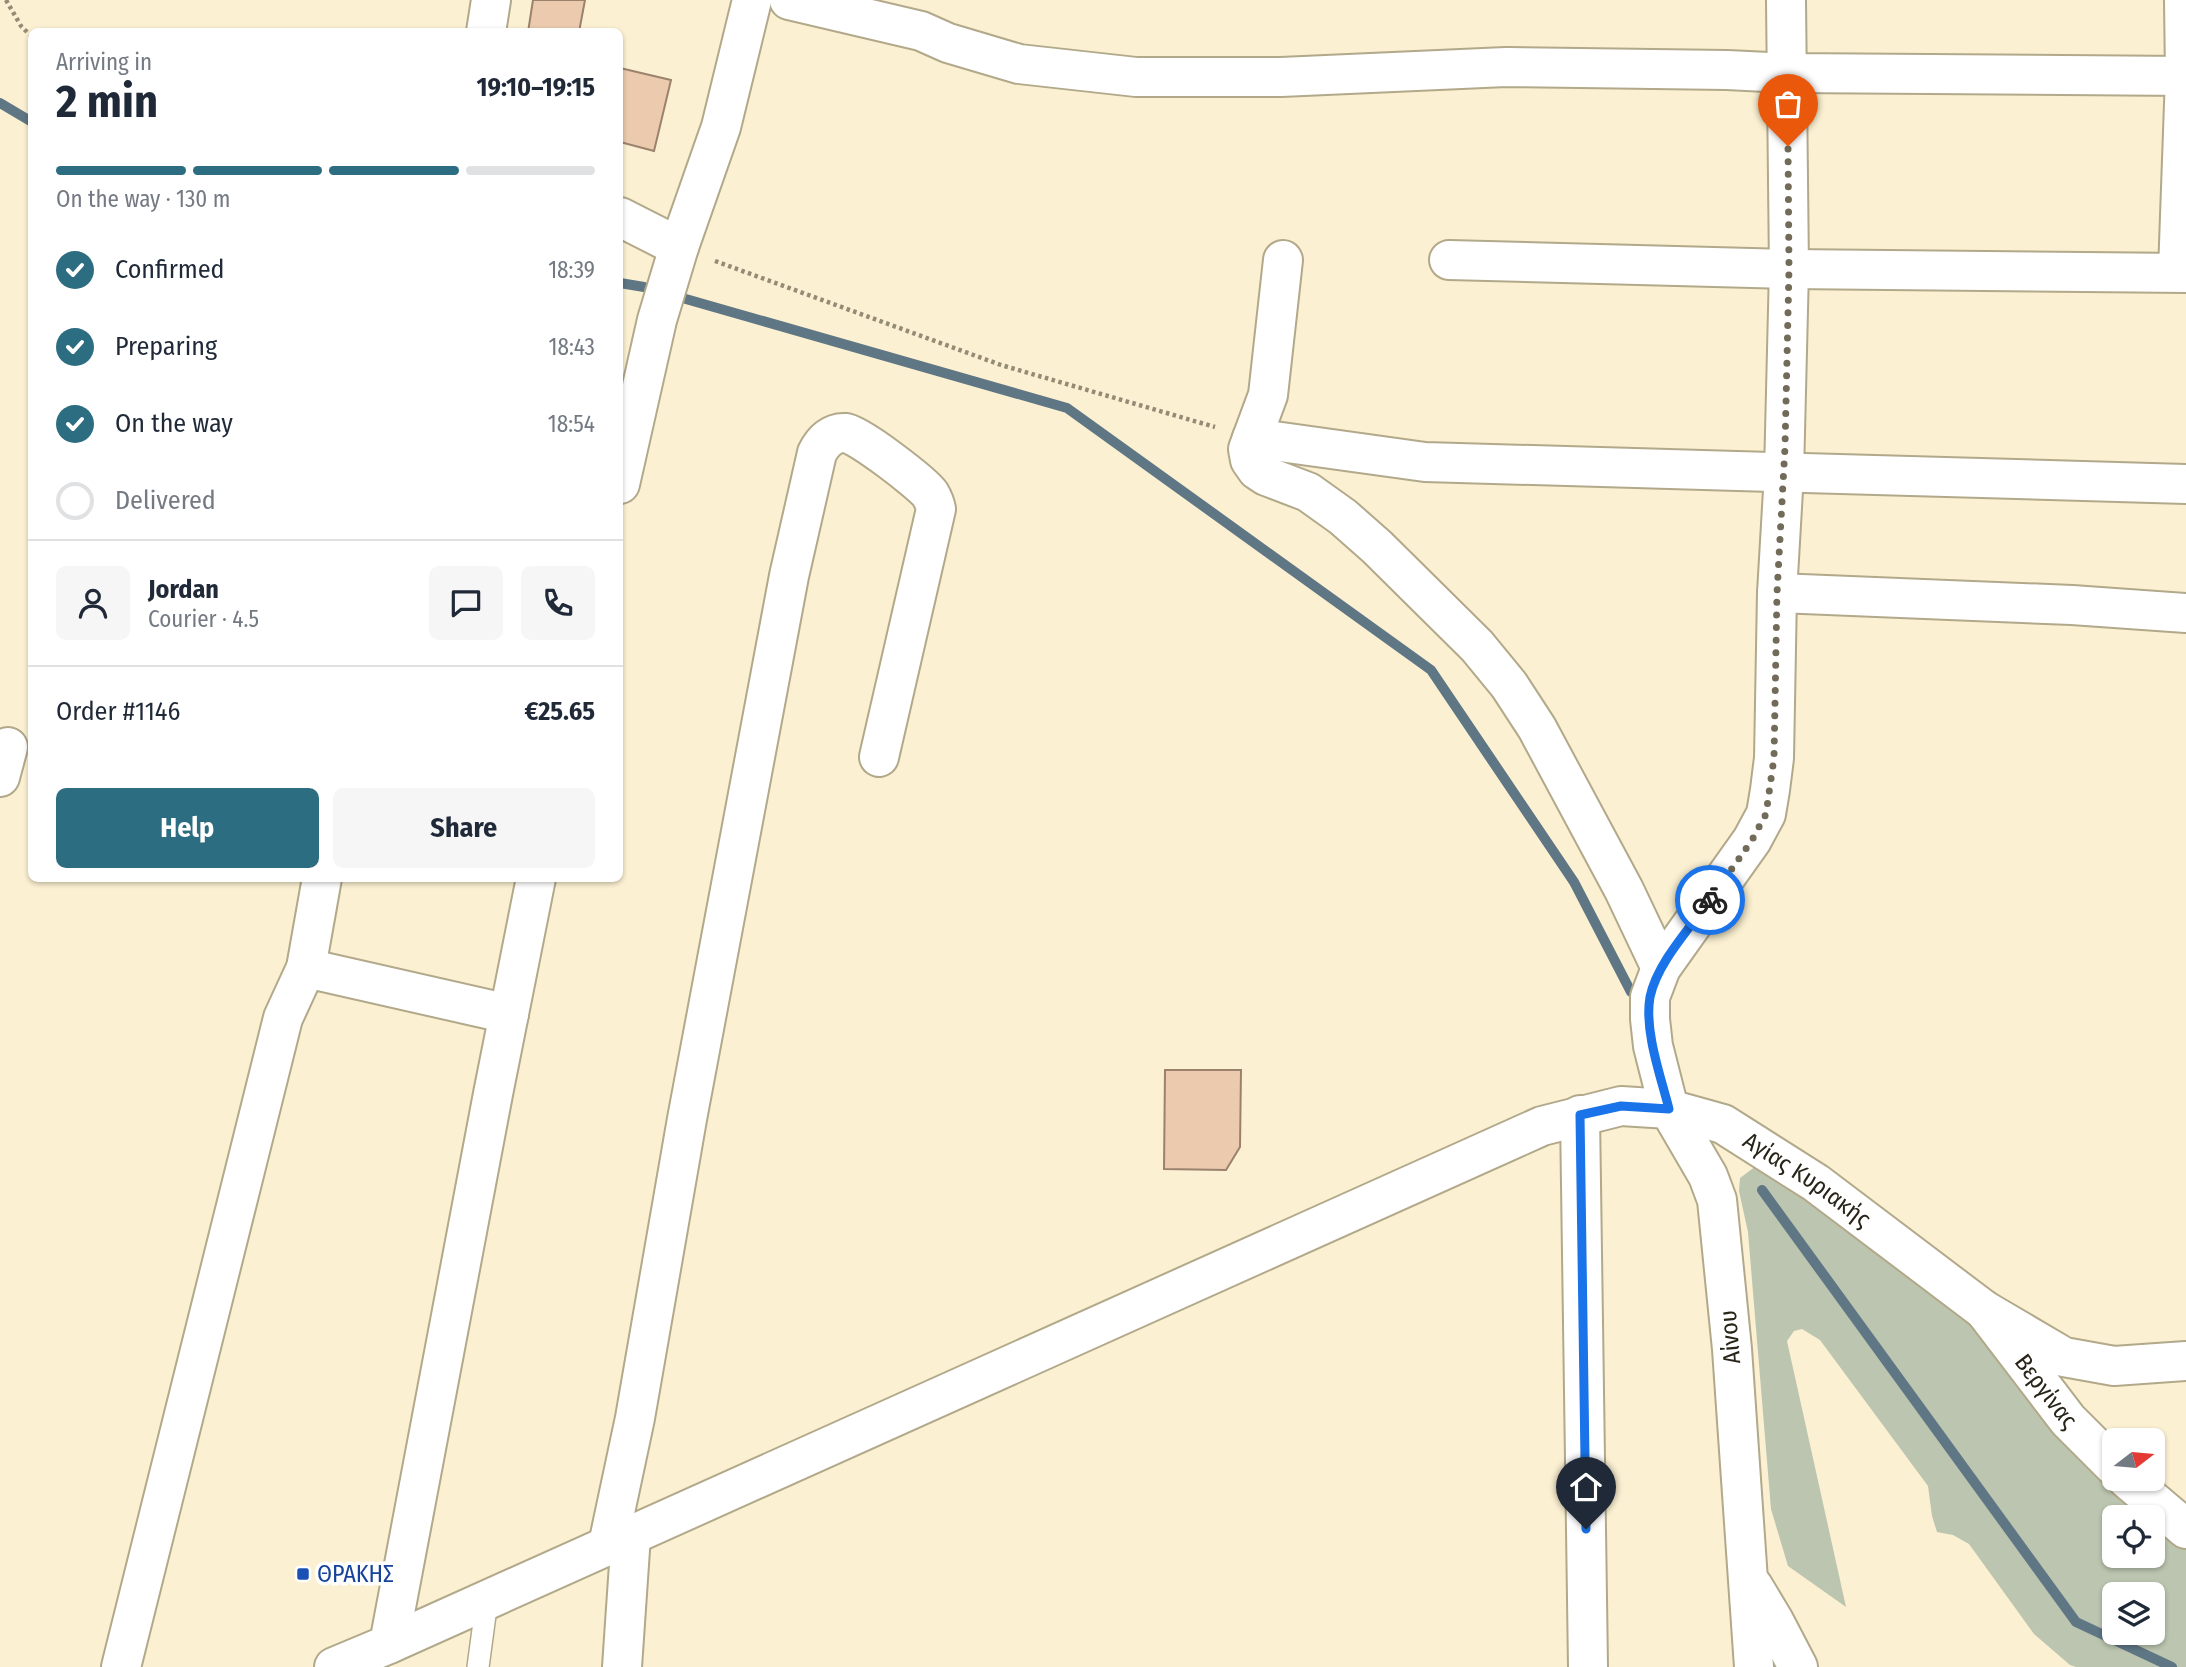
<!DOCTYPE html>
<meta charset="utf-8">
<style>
:root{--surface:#fff;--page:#f6f6f7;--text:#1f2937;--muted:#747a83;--line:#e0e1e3;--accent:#2c6d81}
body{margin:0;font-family:"Fira Sans Condensed",sans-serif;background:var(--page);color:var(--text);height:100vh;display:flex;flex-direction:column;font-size:26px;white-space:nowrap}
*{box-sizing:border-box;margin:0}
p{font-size:23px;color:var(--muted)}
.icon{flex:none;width:38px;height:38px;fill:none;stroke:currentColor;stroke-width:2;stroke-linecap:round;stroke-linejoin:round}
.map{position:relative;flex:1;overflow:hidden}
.side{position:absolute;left:28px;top:28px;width:595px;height:854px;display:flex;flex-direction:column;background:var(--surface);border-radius:10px;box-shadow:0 2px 5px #0004}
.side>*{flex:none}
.needle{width:46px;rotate:74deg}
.buttons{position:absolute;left:2102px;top:1428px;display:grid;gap:14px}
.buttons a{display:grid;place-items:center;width:63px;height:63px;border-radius:10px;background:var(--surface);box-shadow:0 2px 5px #0004;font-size:35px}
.pin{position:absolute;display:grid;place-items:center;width:60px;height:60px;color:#fff;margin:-72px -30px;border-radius:50% 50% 50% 0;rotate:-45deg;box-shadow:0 0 7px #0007}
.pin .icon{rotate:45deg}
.courier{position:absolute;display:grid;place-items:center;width:70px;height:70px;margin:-35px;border:5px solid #1a73e8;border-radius:50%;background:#fff;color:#222;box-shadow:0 2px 9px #0007}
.overview em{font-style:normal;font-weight:700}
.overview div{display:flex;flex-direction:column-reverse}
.overview{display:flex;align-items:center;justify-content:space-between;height:119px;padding:0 28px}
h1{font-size:46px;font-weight:700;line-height:52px}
.bar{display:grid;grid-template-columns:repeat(4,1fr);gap:10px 7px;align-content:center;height:84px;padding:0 28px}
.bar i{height:9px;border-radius:5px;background:var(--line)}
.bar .current{background:var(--accent)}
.bar p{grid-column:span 4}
.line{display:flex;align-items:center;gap:18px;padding:0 28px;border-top:2px solid var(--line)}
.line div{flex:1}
.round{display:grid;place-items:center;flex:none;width:74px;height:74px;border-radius:10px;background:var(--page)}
ol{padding:0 28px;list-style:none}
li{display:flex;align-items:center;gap:21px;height:77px}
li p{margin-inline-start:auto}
li .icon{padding:7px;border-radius:50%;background:var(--accent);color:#fff;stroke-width:4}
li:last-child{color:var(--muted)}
li i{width:38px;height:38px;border:4px solid var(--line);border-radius:50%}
.button{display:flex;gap:14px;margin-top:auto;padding:14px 28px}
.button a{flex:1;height:80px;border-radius:10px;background:var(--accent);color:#fff;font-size:28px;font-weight:700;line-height:80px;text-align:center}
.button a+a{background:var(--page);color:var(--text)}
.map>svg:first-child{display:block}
.green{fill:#bbc5af;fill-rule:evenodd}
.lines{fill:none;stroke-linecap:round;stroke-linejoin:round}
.stream{stroke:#5f7684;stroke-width:10}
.building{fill:#ebcaad;stroke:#9a826d;stroke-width:2}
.service-casing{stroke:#b2a88a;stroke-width:24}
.minor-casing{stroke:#b2a88a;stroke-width:42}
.tertiary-casing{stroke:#b2a88a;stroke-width:42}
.path{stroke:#938b76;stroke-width:4.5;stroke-dasharray:3.5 3.5;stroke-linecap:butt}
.service{stroke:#fff;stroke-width:21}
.minor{stroke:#fff;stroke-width:38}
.tertiary{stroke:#fff;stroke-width:38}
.done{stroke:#726b59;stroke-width:7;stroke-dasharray:0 12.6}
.route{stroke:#1a73e8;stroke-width:9}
.transit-dot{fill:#1a4fb4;stroke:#fff;stroke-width:2.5}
.labels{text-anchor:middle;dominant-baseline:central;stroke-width:7;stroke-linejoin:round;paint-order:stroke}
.street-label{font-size:24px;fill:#282418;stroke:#fff}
.transit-label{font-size:24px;fill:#164399;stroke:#fff;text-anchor:start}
</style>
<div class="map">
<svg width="2186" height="1667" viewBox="0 0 2186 1667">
<rect width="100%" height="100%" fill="#fbf0d1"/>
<!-- green -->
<path class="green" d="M1756,1166l223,149 207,224v128h-110l-6,-2 -36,-31 -65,-90 -16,-9 -16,-3 -5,-16 -4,-30 -108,-146 -18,-11 -8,2 -7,10 59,266 -58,-41 -17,-57 -23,-277 -9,-41 1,-13zM2114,1517h38v39h-38zM2114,1594h38v39h-38z"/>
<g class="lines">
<!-- stream -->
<g class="stream">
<polyline points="0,103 32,122"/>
<polyline points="620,283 644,287 1067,408 1431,670 1574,882 1631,992"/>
<polyline points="1762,1190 2076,1622 2172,1667"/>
</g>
</g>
<!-- building -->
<g class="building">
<polygon points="533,0 585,0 579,32 528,32"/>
<polygon points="620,68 671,80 654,151 620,142"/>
<polygon points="1165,1070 1241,1070 1240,1147 1226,1170 1164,1169"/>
</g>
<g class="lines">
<defs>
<polyline id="service" points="478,1667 487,1600"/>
<g id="minor">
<polyline points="789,0 921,31 948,43 1019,64 1136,77 1281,77 1506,67 1727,70 1788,73 2186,76"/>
<polyline points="486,32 491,0"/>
<polyline points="620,217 679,247"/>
<polyline points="1283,260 1268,395 1248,449 1250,460 1257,470 1266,476 1308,492 1343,517 1377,547 1477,646 1509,685 1537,728 1624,890 1661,968"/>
<polyline points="1449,260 1789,269 2186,273"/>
<polyline points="2178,272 2185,76 2184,0"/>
<polyline points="1252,438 1425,462 2186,484"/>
<polyline points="620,484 657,320 679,247 721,127 752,0"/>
<polyline points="1777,593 2072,605 2186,613"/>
<polyline points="0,777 8,747"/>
<polyline points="306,968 322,878"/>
<polyline points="1580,1115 1588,1667"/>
<path id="s1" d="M1984,1310l84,110 46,46"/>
<polyline points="2127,1479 2186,1529"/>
<path d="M608,1545l27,-127 52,-299 102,-543 28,-123c6,-12 15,-21 29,-20 12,1 76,50 84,61 3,5 5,10 6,15l-57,248"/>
<polyline points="1753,1586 1774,1621 1798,1667"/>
<polyline points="389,1644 493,1094 536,878"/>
<polyline points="121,1667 283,1018 306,968 509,1014"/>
<polyline points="622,1667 631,1535"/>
<polyline points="1754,1667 1732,1349 1717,1200 1708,1176 1669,1109 1653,1046 1650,1019 1650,997 1661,968 1752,840 1766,814 1770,790 1774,758 1777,593 1784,473 1789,269 1786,0"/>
</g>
<g id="tertiary">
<path id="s2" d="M334,1667l55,-23 1153,-518 79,-20 48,3 54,15 93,59 168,127 80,47 50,9 72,-5"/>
</g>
</defs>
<!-- service casing -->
<use href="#service" class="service-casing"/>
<!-- minor casing -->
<use href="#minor" class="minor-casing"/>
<!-- tertiary casing -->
<use href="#tertiary" class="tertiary-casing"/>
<!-- path -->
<g class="path">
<polyline points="6,0 21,26 32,37"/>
<polyline points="715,261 1001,365 1215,427"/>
</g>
<!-- service -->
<use href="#service" class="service"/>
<!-- minor -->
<use href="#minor" class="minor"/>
<!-- tertiary -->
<use href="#tertiary" class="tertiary"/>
</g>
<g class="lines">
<!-- done -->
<polyline class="done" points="1710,900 1752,840 1766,814 1774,758 1777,593 1785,447 1789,269 1788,146"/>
<!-- route -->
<path class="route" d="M1586,1529l-6,-414 41,-9 48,3c-8,-32 -25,-78 -19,-112 7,-34 40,-69 60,-97"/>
</g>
<!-- markers -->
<rect class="transit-dot" x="296" y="1567" width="14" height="14" rx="3.5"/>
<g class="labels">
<!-- street labels -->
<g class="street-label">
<text stroke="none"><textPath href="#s2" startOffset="1610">Αγίας Κυριακής</textPath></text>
<text transform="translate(1730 1337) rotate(-95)">Αίνου</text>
<text stroke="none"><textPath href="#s1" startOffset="102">Βεργίνας</textPath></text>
</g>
<!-- transit labels -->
<g class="transit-label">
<text x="317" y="1574">ΘΡΑΚΗΣ</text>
</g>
</g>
</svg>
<div class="buttons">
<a><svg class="needle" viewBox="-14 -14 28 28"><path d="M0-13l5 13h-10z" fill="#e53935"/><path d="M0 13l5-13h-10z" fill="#747a83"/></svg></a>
<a><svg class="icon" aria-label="locate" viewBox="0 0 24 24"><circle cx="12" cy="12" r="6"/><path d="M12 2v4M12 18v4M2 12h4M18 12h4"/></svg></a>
<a><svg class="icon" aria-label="layers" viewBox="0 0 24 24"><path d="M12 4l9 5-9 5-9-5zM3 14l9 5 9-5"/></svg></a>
</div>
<div class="pin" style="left:1788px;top:146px;background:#ea580c"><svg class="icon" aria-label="bag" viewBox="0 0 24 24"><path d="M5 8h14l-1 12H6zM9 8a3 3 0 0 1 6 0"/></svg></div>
<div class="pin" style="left:1586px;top:1529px;background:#1f2937"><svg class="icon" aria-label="home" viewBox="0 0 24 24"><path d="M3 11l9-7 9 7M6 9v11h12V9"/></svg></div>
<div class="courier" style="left:1710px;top:900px"><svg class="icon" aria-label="bike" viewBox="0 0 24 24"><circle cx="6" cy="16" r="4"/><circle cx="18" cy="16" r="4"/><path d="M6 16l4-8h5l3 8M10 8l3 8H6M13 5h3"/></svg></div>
<section class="side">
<div class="overview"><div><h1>2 min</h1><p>Arriving in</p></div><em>19:10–19:15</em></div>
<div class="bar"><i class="current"></i><i class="current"></i><i class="current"></i><i></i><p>On the way · 130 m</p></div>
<ol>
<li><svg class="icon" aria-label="check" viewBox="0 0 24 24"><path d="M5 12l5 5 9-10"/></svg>Confirmed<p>18:39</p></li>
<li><svg class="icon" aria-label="check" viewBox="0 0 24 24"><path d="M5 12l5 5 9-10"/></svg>Preparing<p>18:43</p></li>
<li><svg class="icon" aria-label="check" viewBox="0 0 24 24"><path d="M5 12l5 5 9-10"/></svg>On the way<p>18:54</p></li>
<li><i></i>Delivered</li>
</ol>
<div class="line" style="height:126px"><a class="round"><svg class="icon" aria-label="person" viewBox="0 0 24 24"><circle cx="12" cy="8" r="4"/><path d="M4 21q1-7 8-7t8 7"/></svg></a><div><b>Jordan</b><p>Courier · 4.5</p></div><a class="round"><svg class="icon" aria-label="chat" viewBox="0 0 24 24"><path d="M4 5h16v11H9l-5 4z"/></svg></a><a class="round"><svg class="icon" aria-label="phone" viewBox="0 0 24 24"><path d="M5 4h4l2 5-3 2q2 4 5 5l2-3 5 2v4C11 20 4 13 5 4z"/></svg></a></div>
<div class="line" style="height:91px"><div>Order #1146</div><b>€25.65</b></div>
<div class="button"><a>Help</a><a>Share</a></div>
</section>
</div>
